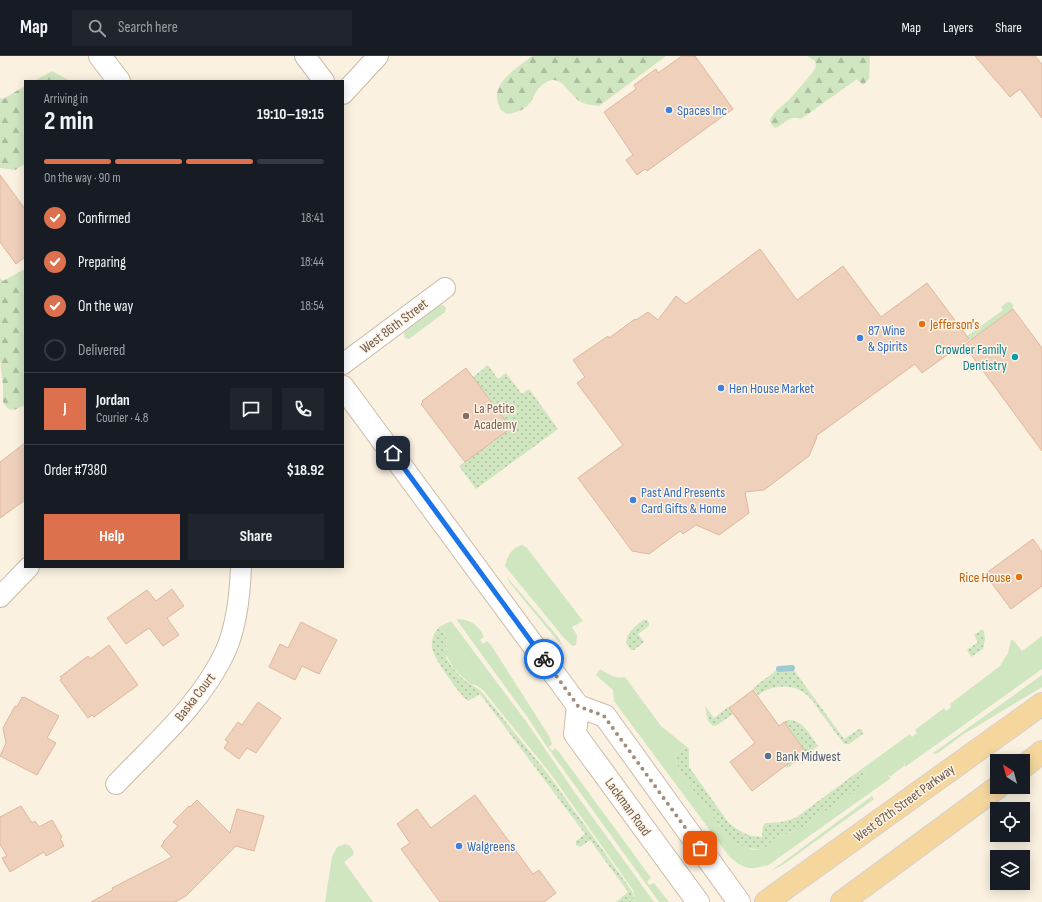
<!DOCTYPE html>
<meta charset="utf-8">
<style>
:root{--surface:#171b24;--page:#20242c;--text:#f1f3f6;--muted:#9ea1a6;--line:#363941;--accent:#dd714d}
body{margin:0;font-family:"Sofia Sans Condensed",sans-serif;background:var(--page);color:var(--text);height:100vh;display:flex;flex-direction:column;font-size:15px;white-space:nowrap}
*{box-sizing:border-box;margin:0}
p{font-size:13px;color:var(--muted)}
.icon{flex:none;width:22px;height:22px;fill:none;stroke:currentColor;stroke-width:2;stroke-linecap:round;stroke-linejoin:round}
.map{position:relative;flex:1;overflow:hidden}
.drawer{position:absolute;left:24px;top:24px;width:320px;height:488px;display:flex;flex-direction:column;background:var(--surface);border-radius:0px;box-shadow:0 2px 10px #0003}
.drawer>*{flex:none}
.needle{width:26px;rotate:324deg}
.tools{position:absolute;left:990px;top:698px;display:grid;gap:8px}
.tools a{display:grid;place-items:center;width:40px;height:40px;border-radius:0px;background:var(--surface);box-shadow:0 2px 10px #0003;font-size:20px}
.pin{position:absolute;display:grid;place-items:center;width:34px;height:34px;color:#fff;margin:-17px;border-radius:8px;box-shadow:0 2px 6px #0006}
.courier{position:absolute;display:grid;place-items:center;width:40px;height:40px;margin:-20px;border:3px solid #1a73e8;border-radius:50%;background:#fff;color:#222;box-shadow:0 1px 5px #0007}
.overview em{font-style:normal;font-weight:700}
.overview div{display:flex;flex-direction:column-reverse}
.overview{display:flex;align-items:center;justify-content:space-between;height:68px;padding:0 20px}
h1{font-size:26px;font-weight:700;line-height:30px}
.bar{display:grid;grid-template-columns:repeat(4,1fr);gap:6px 4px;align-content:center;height:48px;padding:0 20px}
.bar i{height:5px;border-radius:3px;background:var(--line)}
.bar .on{background:var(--accent)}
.bar p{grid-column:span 4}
.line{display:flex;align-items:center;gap:10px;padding:0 20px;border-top:1px solid var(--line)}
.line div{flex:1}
.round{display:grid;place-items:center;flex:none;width:42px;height:42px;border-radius:0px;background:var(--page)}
ol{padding:0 20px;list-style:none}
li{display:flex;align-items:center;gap:12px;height:44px}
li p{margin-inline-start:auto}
li .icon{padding:4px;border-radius:50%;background:var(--accent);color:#fff;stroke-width:4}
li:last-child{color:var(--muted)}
li i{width:22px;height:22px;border:2px solid var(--line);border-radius:50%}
.button{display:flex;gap:8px;margin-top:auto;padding:8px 20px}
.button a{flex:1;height:46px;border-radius:0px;background:var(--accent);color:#fff;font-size:16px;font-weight:700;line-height:46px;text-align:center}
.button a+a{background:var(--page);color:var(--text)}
header{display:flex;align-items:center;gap:24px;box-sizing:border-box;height:56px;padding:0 20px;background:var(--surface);border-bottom:1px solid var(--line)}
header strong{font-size:19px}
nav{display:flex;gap:22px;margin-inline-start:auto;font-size:14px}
.search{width:280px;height:36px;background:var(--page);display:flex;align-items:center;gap:10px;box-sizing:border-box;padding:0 14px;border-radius:0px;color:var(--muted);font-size:15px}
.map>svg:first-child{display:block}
.grass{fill:#cfe6c1}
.forest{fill:url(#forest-firs)}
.park{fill:url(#park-dots)}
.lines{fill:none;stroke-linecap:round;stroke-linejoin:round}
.stream{stroke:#9ec9d3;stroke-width:6}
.building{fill:#eed0bb;stroke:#dfb79c}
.minor-casing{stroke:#cab9a9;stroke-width:22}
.secondary-casing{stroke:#cfbba9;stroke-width:24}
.primary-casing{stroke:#d7d0cc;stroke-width:24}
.minor{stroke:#fff;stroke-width:20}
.secondary{stroke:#fff;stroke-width:22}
.primary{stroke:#f5d79d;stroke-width:22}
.done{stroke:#a08e7f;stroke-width:4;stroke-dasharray:0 7.2}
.route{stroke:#1a73e8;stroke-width:5}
.shop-dot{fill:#3f7fe0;stroke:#fef5e7;stroke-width:1.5}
.food-dot{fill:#e8710a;stroke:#fef5e7;stroke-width:1.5}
.culture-dot{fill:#0f9aa8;stroke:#fef5e7;stroke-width:1.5}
.education-dot{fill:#8d6e63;stroke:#fef5e7;stroke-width:1.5}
.service-dot{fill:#5c6f8a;stroke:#fef5e7;stroke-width:1.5}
.labels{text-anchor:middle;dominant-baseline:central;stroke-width:3;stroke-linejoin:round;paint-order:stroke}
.shop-label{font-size:14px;fill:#366cbe;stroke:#fef5e7;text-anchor:start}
.food-label{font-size:14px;fill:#c56008;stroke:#fef5e7;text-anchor:start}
.street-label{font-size:14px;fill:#6f584a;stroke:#fef5e7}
.culture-label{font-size:14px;fill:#0d838f;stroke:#fef5e7;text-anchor:end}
.education-label{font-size:14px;fill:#785e54;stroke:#fef5e7;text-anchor:start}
.service-label{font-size:14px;fill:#4e5e75;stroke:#fef5e7;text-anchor:start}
</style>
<header>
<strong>Map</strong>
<div class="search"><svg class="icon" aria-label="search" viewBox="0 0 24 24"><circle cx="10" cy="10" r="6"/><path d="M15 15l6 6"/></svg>Search here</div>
<nav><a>Map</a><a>Layers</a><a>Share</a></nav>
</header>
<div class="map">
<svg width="1042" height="846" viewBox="0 0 1042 846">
<defs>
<pattern id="forest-firs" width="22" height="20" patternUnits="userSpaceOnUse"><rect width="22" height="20" fill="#cfe6c1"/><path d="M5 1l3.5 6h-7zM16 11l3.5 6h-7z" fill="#acbd9f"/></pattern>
<pattern id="park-dots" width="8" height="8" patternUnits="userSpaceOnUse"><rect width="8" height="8" fill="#cfe6c1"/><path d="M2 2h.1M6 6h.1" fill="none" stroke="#acbd9f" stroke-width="1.8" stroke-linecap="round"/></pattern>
</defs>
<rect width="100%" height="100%" fill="#faf1e1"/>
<!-- grass -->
<g class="grass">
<polygon points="1007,246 1010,246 1013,248 1013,253 970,284 967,280 1003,254 1001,251"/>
<polygon points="443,249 446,252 445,256 409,283 405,282 404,278 405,275 439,250"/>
<path d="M522,489l5,3 56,73 -11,6 1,2 4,6 -1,10 -4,1 -8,-8 -59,-72c2,-9 6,-18 17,-21z"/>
<polygon points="506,520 558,581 562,589 556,583 510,527"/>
<path d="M456,563c14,0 23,6 28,18l-4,3 3,4 4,-3 4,4 58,91 3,8 -3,3 3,4 3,-3 4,4 87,119 5,7 -4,3 2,4 5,-2 15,19h-10l-114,-158 -17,-26z"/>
<polygon points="451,565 528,668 573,734 654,846 635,846 633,834 550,717 483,634 476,629 470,628 454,613 445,597 447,584 444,576 439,571"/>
<path d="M1042,580v33l-137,98v-5l-1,4 -13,10 -4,-1 4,3 -124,88 -1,-1c-15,7 -26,2 -37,-9l-115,-155 -1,-11 -17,-15 4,-6c7,5 16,10 25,8l36,49 26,21 -11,6 -2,3 6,16 50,68 22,10 12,-1 8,-9 7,-4 21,-7 54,-38 11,-16 -2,-7 47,-34 2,3 5,-4 -2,-3 29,-22 2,3 5,-4 -1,-3 50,-38 8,-13 3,-13h2l9,11z"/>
<polygon points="1042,619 1042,631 964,678 938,697 934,698 933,697"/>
<polygon points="872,740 874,743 784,808 771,815"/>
<polygon points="345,788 350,790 354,796 353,799 344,806 373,846 325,846 332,801 337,791"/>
</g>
<!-- forest -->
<g class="forest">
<path d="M532,0h134l-67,50c-5,-1 -11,-1 -16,-3 -16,-7 -22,-37 -44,-15 -4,4 -5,9 -8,13 -5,9 -15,12 -24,13 -5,-3 -7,-5 -9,-11 -7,-21 21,-36 34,-47z"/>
<path d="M807,0h63l-1,23 -6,6 -6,-6 -56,40c-11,-5 -17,6 -26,9l-4,-4 -1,-4 4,-7 15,-13 24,-28 3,-6 -1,-5z"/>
<polygon points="52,15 70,25 34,25"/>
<polygon points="25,30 25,108 15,114 0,112 0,42 3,43"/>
<polygon points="25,213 25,349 14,354 8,353 3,346 3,331 0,303 0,222 3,225"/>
</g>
<!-- park -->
<g class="park">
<polygon points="488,309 498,323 506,317 522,338 529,333 558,373 476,433 459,410 511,372 473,321"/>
<path d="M643,564h4l2,3v3l-11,8 6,8 -10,8h-3c-12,-12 3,-23 12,-30z"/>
<path d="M439,571c15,14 2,18 8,32 5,9 13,18 21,24 4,3 9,4 13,8l67,83 84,117 3,11h-19l12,-10 -38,-52 -10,7 -4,-2v-4l9,-7 -105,-140 -10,6 -2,1c-9,-7 -34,-42 -36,-53 -1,-8 2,-15 7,-21z"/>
<polygon points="981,574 984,575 985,583 983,593 971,601 967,594 978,586 974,579"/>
<path d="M793,613l51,70 15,-10h2l2,3v2l-14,10h-5c-8,-11 -16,-22 -24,-32 -3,-5 -6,-11 -11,-15 -13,-14 -36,-13 -51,-2l-5,-7 24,-18z"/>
<polygon points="705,650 714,662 728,651 733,658 717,669 713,670 708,665"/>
<path d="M788,664c15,-1 22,15 30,26l-31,22 -2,-2 20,-15 -21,-29z"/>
<path d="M687,691l2,2v18l39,55 6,5 10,6 8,3 10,1 1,-11 2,-3c12,0 21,-1 32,-6l66,-49 2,7 -6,11 -5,5 -54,38 -21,7 -7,4 -8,9c-16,1 -20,-2 -34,-9l-50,-68 -6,-16 2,-3z"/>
</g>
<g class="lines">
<!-- stream -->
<polyline class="stream" points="779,613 792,612"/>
</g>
<!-- building -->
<g class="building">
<polygon points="682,0 695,0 733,53 647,115 645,113 637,119 626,104 633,99 604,56 636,33 634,29 656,13 658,17"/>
<polygon points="975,0 1035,0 1042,8 1042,62 1020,33 1010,41"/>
<polygon points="0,119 25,153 25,201 16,208 0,186"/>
<polygon points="760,193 797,244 843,210 881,261 927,227 969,283 922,317 915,308 816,380 817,381 809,400 764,434 745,436 749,457 719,479 696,469 683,478 680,475 649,498 632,495 578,422 623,389 577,327 585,321 573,304 608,280 609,282 635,263 636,264 648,256 658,264 676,240 686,248"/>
<polygon points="1013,253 1042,292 1042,395 964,289"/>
<polygon points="466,312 511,372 465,406 421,348 423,346 422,345"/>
<polygon points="25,387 25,444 0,462 0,406"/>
<polygon points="1033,483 1042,496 1042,530 1011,553 985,518"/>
<polygon points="172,533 184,550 167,562 179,579 163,590 149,572 126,588 107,562 147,534 156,545"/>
<polygon points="301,566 337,584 319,618 302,610 295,624 269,611 280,588 288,592"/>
<polygon points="109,589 138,629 94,661 92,659 88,662 60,624 62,623 60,621 88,600 90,603"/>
<polygon points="753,634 779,670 784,666 805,695 752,735 730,706 755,687 729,652"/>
<polygon points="22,641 23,642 24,641 59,660 47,682 56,687 37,719 0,700 6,687 3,672 15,650 17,651"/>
<polygon points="258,646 281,662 256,697 247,692 239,703 224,692 228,686 225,684 238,666 242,669"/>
<polygon points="475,739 533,818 539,814 556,837 544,846 440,846 401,793 410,787 397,768 417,753 431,772"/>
<polygon points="197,744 230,777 237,753 264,760 254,795 236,790 186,840 175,846 91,846 113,834 112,832 172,801 161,790 164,787 163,786 178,770 173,766 189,750 190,751"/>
<polygon points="21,750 32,767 35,765 39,771 52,764 62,781 60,782 64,790 46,800 44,796 10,816 2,802 7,800 0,788 0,761"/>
</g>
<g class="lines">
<defs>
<g id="minor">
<polyline points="305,0 324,25"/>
<polyline points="343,38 378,0"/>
<polyline points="343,308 445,232"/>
<polyline points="0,541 29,511"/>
<path d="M116,728c40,-42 86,-81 110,-134 10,-23 14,-57 15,-83"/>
</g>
<g id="secondary">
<polyline points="100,0 119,25"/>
<polyline points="343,331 578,650 605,660 739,846"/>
<polyline points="578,650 575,678 698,846"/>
</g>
<g id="primary">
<polyline points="1023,711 1042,696"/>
<polyline points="766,846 1042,648"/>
<polyline points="842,846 998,731"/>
</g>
</defs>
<!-- minor casing -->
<use href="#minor" class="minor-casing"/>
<!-- secondary casing -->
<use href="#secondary" class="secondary-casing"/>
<!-- primary casing -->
<use href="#primary" class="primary-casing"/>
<!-- minor -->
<use href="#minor" class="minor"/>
<!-- secondary -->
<use href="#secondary" class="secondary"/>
<!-- primary -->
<use href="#primary" class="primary"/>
</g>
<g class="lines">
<!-- done -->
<polyline class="done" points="544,603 578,650 604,660 700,792"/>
<!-- route -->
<polyline class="route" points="393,397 544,603"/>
</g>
<!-- markers -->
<g class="shop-dot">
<circle cx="669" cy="54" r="4"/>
<circle cx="860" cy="282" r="4"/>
<circle cx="721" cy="332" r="4"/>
<circle cx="633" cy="444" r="4"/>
<circle cx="459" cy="790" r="4"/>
</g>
<g class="food-dot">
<circle cx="922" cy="268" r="4"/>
<circle cx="1019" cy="521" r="4"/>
</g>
<circle class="culture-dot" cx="1015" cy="301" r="4"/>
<circle class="education-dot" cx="466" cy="360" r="4"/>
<circle class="service-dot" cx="768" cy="700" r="4"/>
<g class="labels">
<!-- shop labels -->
<g class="shop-label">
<text x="677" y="54">Spaces Inc</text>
<text x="868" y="274">87 Wine<tspan x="868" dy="16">&amp; Spirits</tspan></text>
<text x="729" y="332">Hen House Market</text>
<text x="641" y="436">Past And Presents<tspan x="641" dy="16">Card Gifts &amp; Home</tspan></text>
<text x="467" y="790">Walgreens</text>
</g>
<!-- food labels -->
<g class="food-label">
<text x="930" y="268">Jefferson's</text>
<text x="1011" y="521" text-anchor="end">Rice House</text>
</g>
<!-- street labels -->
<g class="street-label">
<text transform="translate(394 270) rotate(-37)">West 86th Street</text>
<text transform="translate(195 641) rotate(-52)">Baska Court</text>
<text transform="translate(904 747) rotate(-36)">West 87th Street Parkway</text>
<text transform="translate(628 751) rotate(54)">Lackman Road</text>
</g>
<!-- culture labels -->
<g class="culture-label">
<text x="1007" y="293">Crowder Family<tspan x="1007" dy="16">Dentistry</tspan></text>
</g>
<!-- education labels -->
<g class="education-label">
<text x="474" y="352">La Petite<tspan x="474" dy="16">Academy</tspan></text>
</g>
<!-- service labels -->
<g class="service-label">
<text x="776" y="700">Bank Midwest</text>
</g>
</g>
</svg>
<div class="tools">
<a><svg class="needle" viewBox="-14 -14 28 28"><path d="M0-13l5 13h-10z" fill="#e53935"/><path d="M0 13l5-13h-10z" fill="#9ea1a6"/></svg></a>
<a><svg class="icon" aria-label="locate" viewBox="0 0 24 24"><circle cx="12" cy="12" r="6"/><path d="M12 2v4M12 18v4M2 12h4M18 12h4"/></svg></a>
<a><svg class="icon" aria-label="layers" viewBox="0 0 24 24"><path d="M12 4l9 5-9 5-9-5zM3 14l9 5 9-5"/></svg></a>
</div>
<div class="pin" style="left:700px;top:792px;background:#ea580c"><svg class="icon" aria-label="bag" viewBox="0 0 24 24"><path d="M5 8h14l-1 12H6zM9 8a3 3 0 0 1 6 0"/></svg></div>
<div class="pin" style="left:393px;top:397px;background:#1f2937"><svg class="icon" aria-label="home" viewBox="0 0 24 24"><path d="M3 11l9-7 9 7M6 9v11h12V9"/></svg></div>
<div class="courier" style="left:544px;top:603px"><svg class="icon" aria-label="bike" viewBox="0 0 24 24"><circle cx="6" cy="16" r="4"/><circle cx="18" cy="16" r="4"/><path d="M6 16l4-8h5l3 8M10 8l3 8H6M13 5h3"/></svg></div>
<section class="drawer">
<div class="overview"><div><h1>2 min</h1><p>Arriving in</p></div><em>19:10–19:15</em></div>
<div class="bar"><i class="on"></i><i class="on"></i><i class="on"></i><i></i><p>On the way · 90 m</p></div>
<ol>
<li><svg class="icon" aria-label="check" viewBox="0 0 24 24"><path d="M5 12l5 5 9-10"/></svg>Confirmed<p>18:41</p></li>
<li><svg class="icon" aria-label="check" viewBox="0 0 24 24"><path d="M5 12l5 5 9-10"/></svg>Preparing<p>18:44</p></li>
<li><svg class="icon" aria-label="check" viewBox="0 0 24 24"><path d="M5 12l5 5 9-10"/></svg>On the way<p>18:54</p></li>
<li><i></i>Delivered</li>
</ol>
<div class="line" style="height:72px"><b class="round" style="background:var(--accent);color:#fff">J</b><div><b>Jordan</b><p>Courier · 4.8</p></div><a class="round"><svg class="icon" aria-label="chat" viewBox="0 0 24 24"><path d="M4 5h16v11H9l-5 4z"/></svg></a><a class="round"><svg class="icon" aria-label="phone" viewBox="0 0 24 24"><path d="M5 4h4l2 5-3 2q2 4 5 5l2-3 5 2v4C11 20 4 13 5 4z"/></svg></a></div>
<div class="line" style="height:52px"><div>Order #7380</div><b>$18.92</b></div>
<div class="button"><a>Help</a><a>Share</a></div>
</section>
</div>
